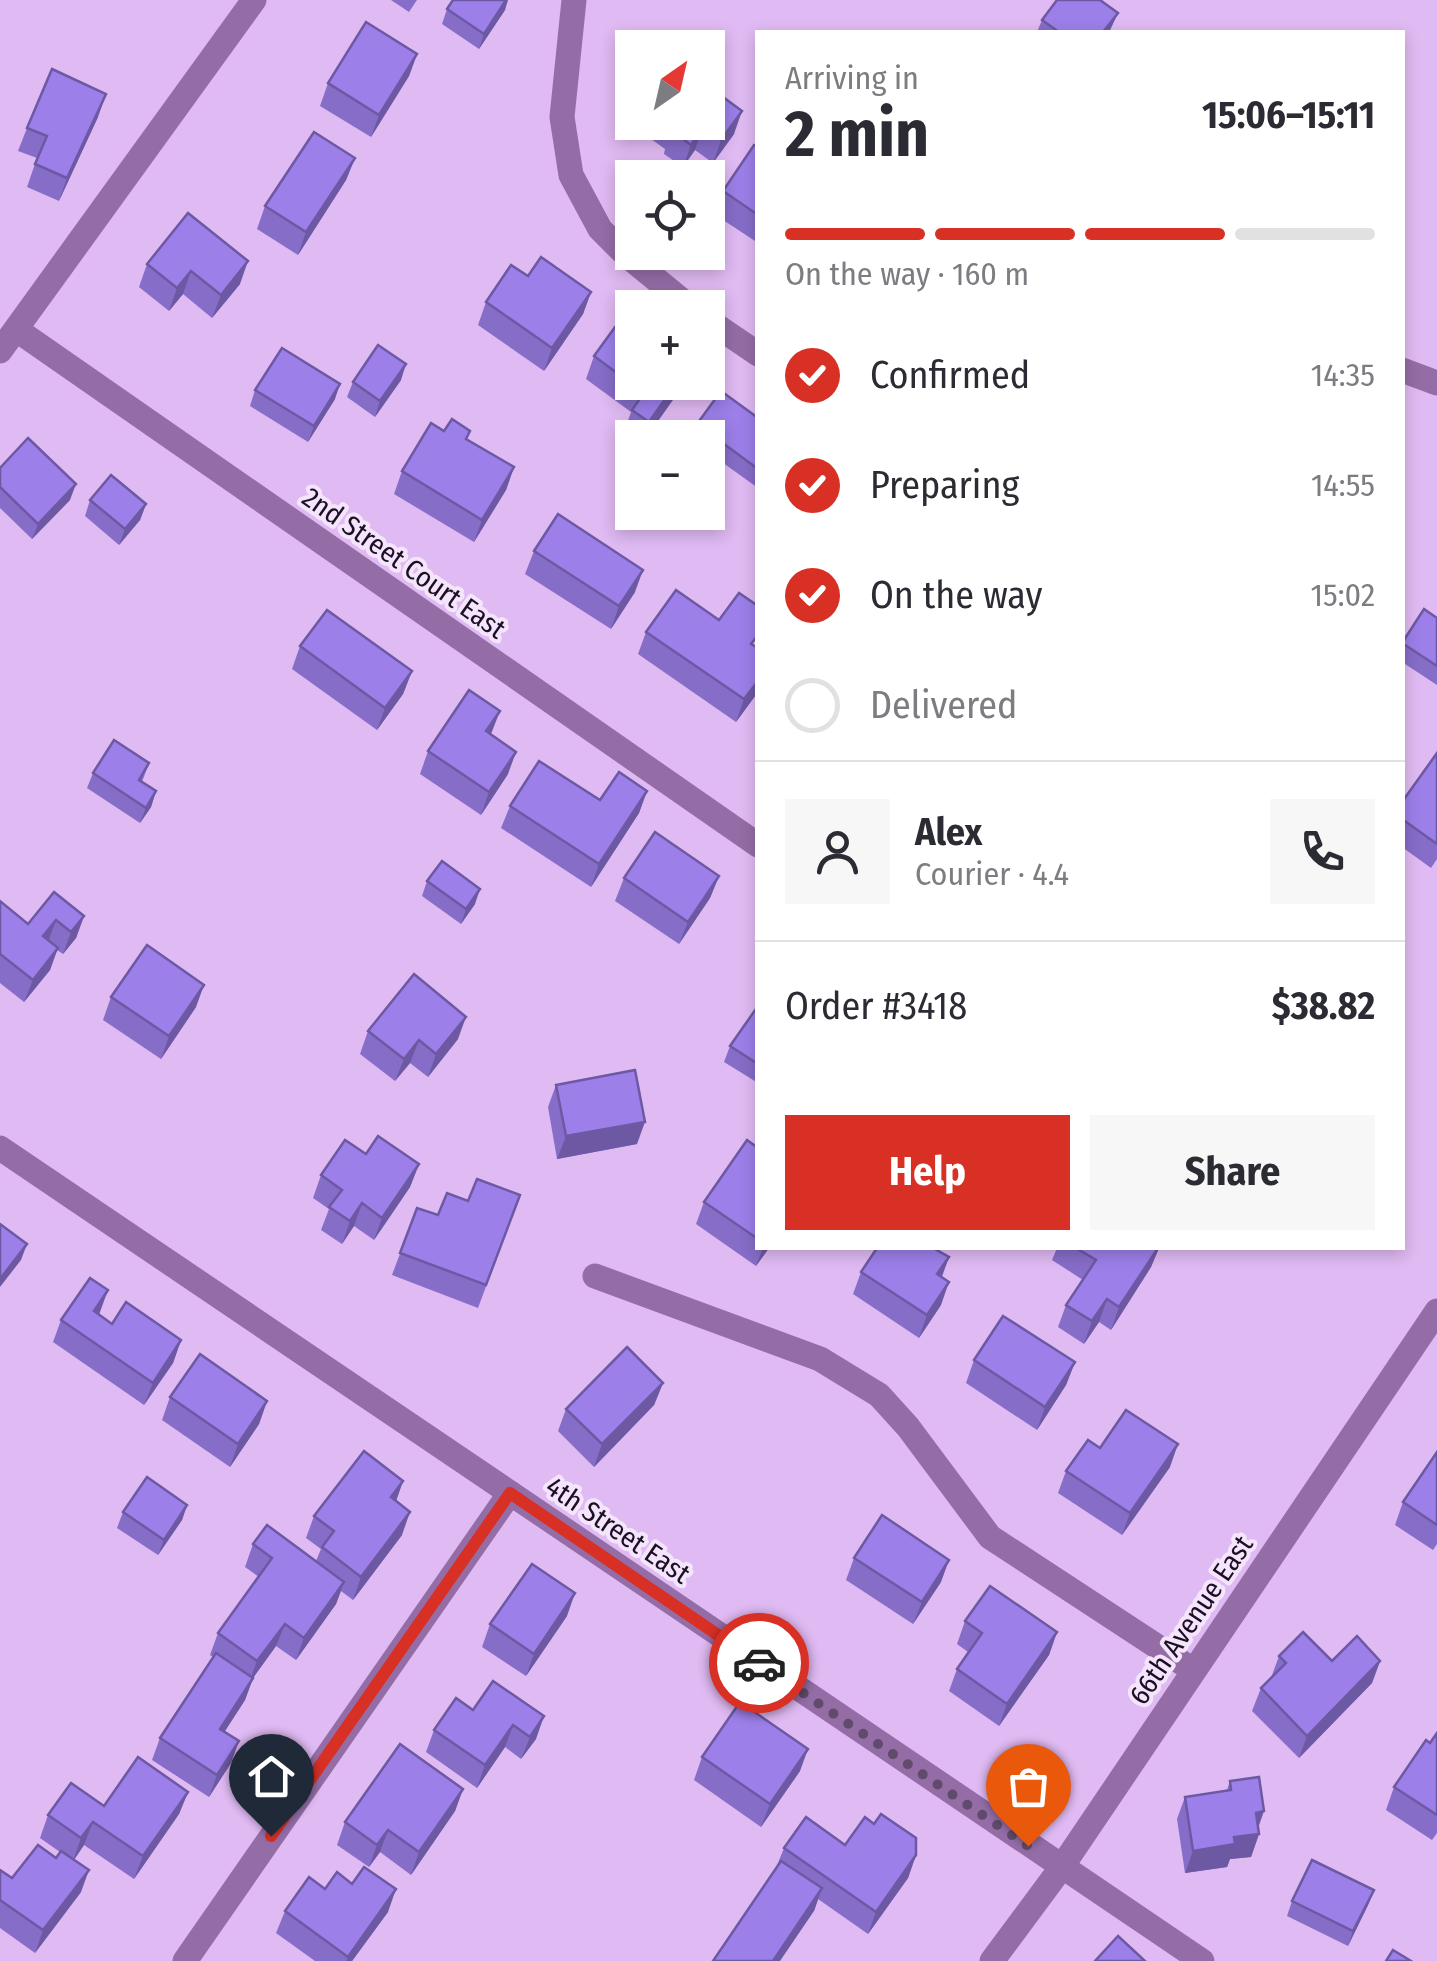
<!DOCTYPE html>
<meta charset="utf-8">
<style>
:root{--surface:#fff;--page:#f7f7f7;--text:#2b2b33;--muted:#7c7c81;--line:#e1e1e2;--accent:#d93025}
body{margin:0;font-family:"Fira Sans Condensed",sans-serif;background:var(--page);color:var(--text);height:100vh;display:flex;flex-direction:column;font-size:38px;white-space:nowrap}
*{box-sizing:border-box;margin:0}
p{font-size:32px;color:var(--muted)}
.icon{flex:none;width:55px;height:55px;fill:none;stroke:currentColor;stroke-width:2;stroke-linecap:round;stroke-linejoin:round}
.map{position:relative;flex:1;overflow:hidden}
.panel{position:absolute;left:755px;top:30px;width:650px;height:1220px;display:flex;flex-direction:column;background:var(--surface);border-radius:0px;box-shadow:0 5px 15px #0003}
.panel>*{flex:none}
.needle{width:65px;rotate:34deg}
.fabs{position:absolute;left:615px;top:30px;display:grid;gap:20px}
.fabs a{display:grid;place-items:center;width:110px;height:110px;border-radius:0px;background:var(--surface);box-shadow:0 5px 15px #0003;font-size:50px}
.pin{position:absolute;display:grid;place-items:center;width:85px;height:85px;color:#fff;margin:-102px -42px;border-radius:50% 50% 50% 0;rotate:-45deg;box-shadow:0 0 10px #0007}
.pin .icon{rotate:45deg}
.courier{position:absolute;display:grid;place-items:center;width:100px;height:100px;margin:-50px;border:8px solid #d93025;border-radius:50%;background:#fff;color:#222;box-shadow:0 2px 12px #0007}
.summary em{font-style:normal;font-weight:700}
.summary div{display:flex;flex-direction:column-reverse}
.summary{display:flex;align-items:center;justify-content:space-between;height:170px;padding:0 30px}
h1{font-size:65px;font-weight:700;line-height:75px}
.bar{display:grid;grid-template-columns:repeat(4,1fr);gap:15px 10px;align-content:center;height:120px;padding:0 30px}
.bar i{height:12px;border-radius:8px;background:var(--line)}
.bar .active{background:var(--accent)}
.bar p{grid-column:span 4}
.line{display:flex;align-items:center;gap:25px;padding:0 30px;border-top:2px solid var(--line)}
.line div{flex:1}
.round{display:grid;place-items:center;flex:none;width:105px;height:105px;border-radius:0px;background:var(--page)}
ol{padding:0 30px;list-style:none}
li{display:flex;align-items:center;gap:30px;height:110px}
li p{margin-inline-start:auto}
li .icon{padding:10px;border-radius:50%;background:var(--accent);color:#fff;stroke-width:4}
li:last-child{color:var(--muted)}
li i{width:55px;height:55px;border:5px solid var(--line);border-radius:50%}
.primary-button{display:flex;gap:20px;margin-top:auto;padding:20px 30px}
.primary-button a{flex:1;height:115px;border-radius:0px;background:var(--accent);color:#fff;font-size:40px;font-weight:700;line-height:115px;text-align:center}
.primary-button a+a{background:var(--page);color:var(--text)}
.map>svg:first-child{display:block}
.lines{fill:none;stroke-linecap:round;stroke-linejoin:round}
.minor{stroke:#946da7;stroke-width:25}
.wall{fill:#866dc8}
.shaded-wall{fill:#6d59a3}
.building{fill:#9c7fe9;stroke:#6d59a3;stroke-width:2.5}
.done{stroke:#614b6c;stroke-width:10;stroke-dasharray:0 18}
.route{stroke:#d93025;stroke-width:12}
.labels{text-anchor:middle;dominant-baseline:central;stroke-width:8;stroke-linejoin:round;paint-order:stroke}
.street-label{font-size:28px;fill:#1d0f23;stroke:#f4e5fc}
</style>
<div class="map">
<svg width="1437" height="1961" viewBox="0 0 1437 1961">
<rect width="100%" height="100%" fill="#e0baf3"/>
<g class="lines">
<!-- minor -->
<g class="minor">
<polyline points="574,0 562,117 571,175 600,229 624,253 691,308"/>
<polyline points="708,320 758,354"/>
<polyline points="17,330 758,845"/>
<polyline points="0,351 254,0"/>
<polyline points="1402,370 1437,383"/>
<polyline points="0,1148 1202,1961"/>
<polyline points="595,1276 820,1359 879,1395 908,1427 990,1537 1193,1670"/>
<polyline points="185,1961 510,1493"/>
<polyline points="992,1961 1061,1868 1437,1311"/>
</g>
</g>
<!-- wall -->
<g class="wall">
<polygon points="391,0 417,0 409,12"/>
<polygon points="447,9 505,10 479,49 442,24"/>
<polygon points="1118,13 1109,32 1037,32 1042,20"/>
<polygon points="417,54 409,76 371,137 320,106 328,83"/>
<polygon points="632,116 632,122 708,122 734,134 713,163 695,150 683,167 664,154 665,149 630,124"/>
<polygon points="98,117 59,201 27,187 37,158 18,151 27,128"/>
<polygon points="758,147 758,243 714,214 723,191"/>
<polygon points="355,158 346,180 298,255 257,229 265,206"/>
<polygon points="188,213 240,284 212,318 183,294 169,311 139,287 147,264"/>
<polygon points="528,276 591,292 583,314 544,371 478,325 486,302"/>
<polygon points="594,356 632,382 681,382 677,394 646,438 632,438 624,432 631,412 586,379"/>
<polygon points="401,380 375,417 347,397 353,382"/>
<polygon points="255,390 335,399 308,442 250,406"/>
<polygon points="758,418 758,488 712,455 708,464 708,438 692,438 697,424"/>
<polygon points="444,431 467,440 514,467 506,490 474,542 394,494 402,471"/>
<polygon points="0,468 70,500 32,539 0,508"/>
<polygon points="90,500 146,504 140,520 119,545 85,516"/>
<polygon points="534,551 635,592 611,629 525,574"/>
<polygon points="1437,618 1437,685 1402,662 1402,641"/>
<polygon points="646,632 757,648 758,692 736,722 638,654"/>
<polygon points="300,646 412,671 403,694 377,730 292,669"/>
<polygon points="491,735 508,774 481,815 420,774 428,751"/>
<polygon points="1437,753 1437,859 1431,868 1402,847 1402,802"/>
<polygon points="149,763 142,782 156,791 151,807 140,823 87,788 93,773"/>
<polygon points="647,791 639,813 591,887 501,828 510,806 600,800"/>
<polygon points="719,876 710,898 679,944 615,901 624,878"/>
<polygon points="427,881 475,904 461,924 422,896"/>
<polygon points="0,901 28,924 84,916 76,938 63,954 57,950 50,970 24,1002 0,983"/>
<polygon points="111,997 196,1007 161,1059 103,1020"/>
<polygon points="758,1006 758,1083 724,1062 730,1046"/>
<polygon points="368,1031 458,1039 428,1077 410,1063 395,1081 360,1054"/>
<polygon points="556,1085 637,1144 557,1159 548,1107"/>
<polygon points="758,1148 758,1248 769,1248 756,1266 696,1224 704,1202"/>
<polygon points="366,1154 419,1164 410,1187 374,1240 354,1226 342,1244 321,1230 329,1209 313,1198 321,1175"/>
<polygon points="520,1195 478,1308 392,1275 417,1208 438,1215 468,1201"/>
<polygon points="1057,1248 1159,1248 1151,1267 1111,1330 1099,1322 1084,1344 1058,1327 1066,1305 1083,1280 1052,1260"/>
<polygon points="949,1257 942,1277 941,1305 919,1338 853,1294 861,1272"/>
<polygon points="100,1312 99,1315 112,1324 181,1340 173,1363 144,1405 53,1342 61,1320"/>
<polygon points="974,1360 1075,1362 1066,1385 1037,1430 966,1383"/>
<polygon points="663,1383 654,1405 594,1467 558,1431 566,1409"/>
<polygon points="170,1397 267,1401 259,1424 230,1467 162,1420"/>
<polygon points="1437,1452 1437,1544 1433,1550 1395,1525 1403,1502"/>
<polygon points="1170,1467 1122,1535 1058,1493 1066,1471"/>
<polygon points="403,1481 396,1501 402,1535 353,1600 341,1591 336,1604 296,1660 276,1646 253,1678 245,1700 225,1731 231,1763 209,1797 152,1760 160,1738 213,1657 210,1655 218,1633 259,1577 245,1567 253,1544 316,1561 321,1549 306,1538 314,1516"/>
<polygon points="187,1505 182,1520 158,1555 117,1528 123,1512"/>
<polygon points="854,1558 941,1582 913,1624 846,1580"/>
<polygon points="567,1616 526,1676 482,1647 490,1624"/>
<polygon points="965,1621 1057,1632 1049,1655 999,1726 949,1691 957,1669 968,1652 957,1644"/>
<polygon points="1279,1656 1332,1661 1380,1661 1372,1683 1299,1758 1252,1711 1261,1688 1271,1678"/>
<polygon points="493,1681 536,1739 521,1759 505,1747 477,1788 426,1752 434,1730 473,1710"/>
<polygon points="1437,1733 1437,1833 1432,1840 1386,1810 1394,1787"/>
<polygon points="702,1757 800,1771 761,1827 694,1780"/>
<polygon points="1230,1781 1258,1828 1259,1834 1251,1857 1230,1859 1227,1867 1185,1873 1177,1819 1185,1797 1227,1790"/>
<polygon points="463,1789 455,1811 411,1875 380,1852 369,1867 337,1845 345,1822"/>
<polygon points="188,1792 179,1814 134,1879 84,1845 74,1860 81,1892 35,1953 0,1928 0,1870 12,1878 56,1858 60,1852 40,1838 48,1815"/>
<polygon points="845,1845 916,1855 908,1878 868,1934 818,1899 814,1911 776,1868 784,1848"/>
<polygon points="325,1889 388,1912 352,1961 315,1961 276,1933 285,1911"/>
<polygon points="1374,1890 1368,1905 1348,1946 1287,1916 1292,1901"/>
</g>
<!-- shaded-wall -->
<g class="shaded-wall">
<polygon points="506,0 508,0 505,10 479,49 484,34"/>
<polygon points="1118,13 1109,32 1103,32"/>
<polygon points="417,54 409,76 371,137 379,115"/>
<polygon points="106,94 98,117 59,201 67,178"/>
<polygon points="742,111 734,134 713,163 721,140"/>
<polygon points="703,127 695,150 683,167 691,145"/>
<polygon points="355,158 346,180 298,255 306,232"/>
<polygon points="248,261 240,284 212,318 221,295"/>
<polygon points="191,271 183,294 169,311 177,288"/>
<polygon points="591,292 583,314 544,371 552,348"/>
<polygon points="406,364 401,380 375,417 380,401"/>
<polygon points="677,382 681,382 677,394 646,438 643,438 649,422"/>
<polygon points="340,384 335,399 308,442 314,426"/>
<polygon points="514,467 506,490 474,542 482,520"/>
<polygon points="76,484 70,500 32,539 38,524"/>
<polygon points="146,504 140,520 119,545 125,529"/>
<polygon points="643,570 635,592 611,629 619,606"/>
<polygon points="412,671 403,694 377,730 385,708"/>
<polygon points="758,681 758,692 736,722 744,699"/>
<polygon points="500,711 491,734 478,754 486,731"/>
<polygon points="516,752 508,774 481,815 489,792"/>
<polygon points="156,791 151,807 140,823 146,808"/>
<polygon points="647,791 639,813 591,887 599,864"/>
<polygon points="719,876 710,898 679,944 688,922"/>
<polygon points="480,889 475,904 461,924 466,909"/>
<polygon points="84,916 76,938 63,954 71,932"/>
<polygon points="56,920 48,942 43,936"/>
<polygon points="58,948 50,970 24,1002 33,980"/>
<polygon points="204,985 196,1007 161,1059 169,1036"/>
<polygon points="466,1017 458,1039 428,1077 436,1054"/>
<polygon points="419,1040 410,1063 395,1081 404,1059"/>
<polygon points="645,1122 637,1144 557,1159 566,1136"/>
<polygon points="419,1164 410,1187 374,1240 382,1218"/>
<polygon points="362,1203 354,1226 342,1244 350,1221"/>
<polygon points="27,1244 21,1260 0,1287 0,1279"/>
<polygon points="763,1248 769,1248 756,1266"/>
<polygon points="1159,1248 1151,1267 1111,1330 1119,1307"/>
<polygon points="949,1257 940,1280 937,1274"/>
<polygon points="949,1282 941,1305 919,1338 927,1315"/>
<polygon points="108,1290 100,1312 86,1334 94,1311"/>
<polygon points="1107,1299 1099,1322 1084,1344 1092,1321"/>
<polygon points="181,1340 173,1363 144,1405 153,1383"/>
<polygon points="1075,1362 1066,1385 1037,1430 1045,1407"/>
<polygon points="663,1383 654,1405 594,1467 602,1444"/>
<polygon points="267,1401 259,1424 230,1467 238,1444"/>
<polygon points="1178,1444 1170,1467 1122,1535 1130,1513"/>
<polygon points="403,1481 395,1504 391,1497"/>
<polygon points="187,1505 182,1520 158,1555 164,1540"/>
<polygon points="410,1512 402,1535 353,1600 361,1577"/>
<polygon points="949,1560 941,1582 913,1624 922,1602"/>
<polygon points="344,1582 336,1604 296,1660 304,1638"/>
<polygon points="575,1593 567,1616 526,1676 534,1654"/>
<polygon points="285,1624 276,1646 253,1678 245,1700 212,1751 220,1729 249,1683 257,1661"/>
<polygon points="1057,1632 1049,1655 999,1726 1007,1704"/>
<polygon points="1380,1661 1372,1683 1299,1758 1307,1736"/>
<polygon points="544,1716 536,1739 521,1759 530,1737"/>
<polygon points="513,1725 505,1747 477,1788 485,1765"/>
<polygon points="239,1741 231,1763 209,1797 217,1775"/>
<polygon points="808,1749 800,1771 761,1827 770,1804"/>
<polygon points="463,1789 455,1811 411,1875 419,1852"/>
<polygon points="188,1792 179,1814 134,1879 143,1856"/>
<polygon points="1264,1811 1256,1834 1256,1813"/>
<polygon points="93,1822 84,1845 73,1861 81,1838"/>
<polygon points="388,1830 380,1852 369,1867 377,1845"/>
<polygon points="1259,1834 1251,1857 1230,1859 1227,1867 1185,1873 1193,1851 1234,1837"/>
<polygon points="916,1855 908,1878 868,1934 876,1912"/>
<polygon points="89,1870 81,1892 35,1953 43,1930"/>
<polygon points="822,1888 814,1911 780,1961 773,1961"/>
<polygon points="396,1889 388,1912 352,1961 346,1961"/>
<polygon points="1374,1890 1368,1905 1348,1946 1353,1931"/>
</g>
<!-- building -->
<g class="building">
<polygon points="453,0 506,0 484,34 447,9"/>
<polygon points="1057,0 1100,0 1118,13 1103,32 1059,32 1042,20"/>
<polygon points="366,22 417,54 379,115 328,83"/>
<polygon points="52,69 106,94 67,178 35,164 47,136 27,128"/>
<polygon points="708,86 742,111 721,140 703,127 691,145 672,131 675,127 668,122 708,122"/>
<polygon points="314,132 355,158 306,232 265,206"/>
<polygon points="754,145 758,147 758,215 723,191"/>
<polygon points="188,213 248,261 221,295 191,271 177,288 147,264"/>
<polygon points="541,257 591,292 552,348 486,302 511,265 528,276"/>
<polygon points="618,323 632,333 632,382 677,382 649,422 632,410 644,393 594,356"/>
<polygon points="378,345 406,364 380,401 353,382"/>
<polygon points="282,348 340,384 314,426 255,390"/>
<polygon points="721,391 758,418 758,469 697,424"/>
<polygon points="452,419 470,431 466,439 514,467 482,520 402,471 431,423 444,431"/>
<polygon points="28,438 76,484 38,524 0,487 0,468"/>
<polygon points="111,475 146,504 125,529 90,500"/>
<polygon points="558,514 643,570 619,606 534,551"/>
<polygon points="676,590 719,620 739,593 758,606 758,635 751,644 758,648 758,681 744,699 646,632"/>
<polygon points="1424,609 1437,618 1437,666 1402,643"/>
<polygon points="327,610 412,671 385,708 300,646"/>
<polygon points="469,690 500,711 486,731 516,752 489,792 428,751"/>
<polygon points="114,740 149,763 139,780 156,791 146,808 93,773"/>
<polygon points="1437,753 1437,844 1402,819 1402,802"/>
<polygon points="539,761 600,800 619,772 647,791 599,864 510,806"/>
<polygon points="655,832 719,876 688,922 624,878"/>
<polygon points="442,861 480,889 466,909 427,881"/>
<polygon points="54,892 84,916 71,932 56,920 43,936 58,948 33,980 0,954 0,901 28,924"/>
<polygon points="147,945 204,985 169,1036 111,997"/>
<polygon points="414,974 466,1017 436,1054 419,1040 404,1059 368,1031"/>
<polygon points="758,1006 758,1064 730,1046"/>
<polygon points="635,1070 645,1122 566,1136 556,1085"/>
<polygon points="378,1136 419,1164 382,1218 362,1203 350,1221 329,1207 342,1190 321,1175 345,1140 366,1154"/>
<polygon points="747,1140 758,1148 758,1239 704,1202"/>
<polygon points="477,1179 520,1195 486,1285 400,1253 417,1208 438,1215 447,1193 468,1201"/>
<polygon points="0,1224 27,1244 0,1279"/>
<polygon points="877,1248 933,1248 949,1257 937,1274 949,1282 927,1315 861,1272"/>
<polygon points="1076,1248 1158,1248 1119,1307 1107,1299 1092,1321 1066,1305 1096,1260"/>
<polygon points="90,1278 108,1290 94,1311 112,1324 126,1302 181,1340 153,1383 61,1320"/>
<polygon points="1003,1316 1075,1362 1045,1407 974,1360"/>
<polygon points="627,1347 663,1383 602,1444 566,1409"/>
<polygon points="200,1354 267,1401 238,1444 170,1397"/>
<polygon points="1126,1410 1178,1444 1130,1513 1066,1471 1088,1440 1100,1448"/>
<polygon points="364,1451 403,1481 391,1497 410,1512 361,1577 322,1547 334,1531 314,1516"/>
<polygon points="1437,1452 1437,1525 1403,1502"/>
<polygon points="147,1477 187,1505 164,1540 123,1512"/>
<polygon points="882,1515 949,1560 922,1602 854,1558"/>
<polygon points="267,1525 344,1582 304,1638 285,1624 257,1661 218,1633 272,1558 253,1544"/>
<polygon points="532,1564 575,1593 534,1654 490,1624"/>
<polygon points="990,1586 1057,1632 1007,1704 957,1669 982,1633 965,1621"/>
<polygon points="1303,1632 1332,1661 1357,1636 1380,1661 1307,1736 1261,1688 1286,1663 1279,1656"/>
<polygon points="216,1653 253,1678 220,1729 239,1741 217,1775 160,1738"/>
<polygon points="493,1681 544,1716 530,1737 513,1725 485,1765 434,1730 456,1698 473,1710"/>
<polygon points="740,1702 808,1749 770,1804 702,1757"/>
<polygon points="1437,1733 1437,1815 1394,1787 1426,1740 1430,1743"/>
<polygon points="400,1744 463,1789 419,1852 388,1830 377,1845 345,1822"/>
<polygon points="138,1757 188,1792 143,1856 93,1822 81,1838 48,1815 71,1783 104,1806"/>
<polygon points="1259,1777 1264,1811 1256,1813 1259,1834 1234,1837 1235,1844 1193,1851 1185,1797 1231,1790 1230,1781"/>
<polygon points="881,1814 916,1838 916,1855 876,1912 784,1848 806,1817 845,1845 865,1817 874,1824"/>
<polygon points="38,1845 56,1858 61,1851 89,1870 43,1930 0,1900 0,1870 12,1878"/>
<polygon points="1312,1860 1374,1890 1353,1931 1292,1901"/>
<polygon points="781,1861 822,1888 773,1961 713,1961"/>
<polygon points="364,1867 396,1889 348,1957 285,1911 309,1877 325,1889 337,1872 352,1884"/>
<polygon points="1118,1936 1145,1961 1095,1961"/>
<polygon points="1393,1950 1411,1961 1386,1961"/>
</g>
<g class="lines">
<!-- done -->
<polyline class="done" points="759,1663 1028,1846"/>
<!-- route -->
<polyline class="route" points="271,1836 510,1493 759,1663"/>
</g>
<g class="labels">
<!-- street labels -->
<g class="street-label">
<text transform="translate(404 563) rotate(35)">2nd Street Court East</text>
<text transform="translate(618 1530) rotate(34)">4th Street East</text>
<text transform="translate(1191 1620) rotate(-56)">66th Avenue East</text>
</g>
</g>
</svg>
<div class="fabs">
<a><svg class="needle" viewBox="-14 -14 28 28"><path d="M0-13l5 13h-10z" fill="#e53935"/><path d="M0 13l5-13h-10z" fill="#7c7c81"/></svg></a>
<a><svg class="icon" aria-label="locate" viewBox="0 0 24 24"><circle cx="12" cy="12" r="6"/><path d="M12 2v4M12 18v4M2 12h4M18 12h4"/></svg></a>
<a>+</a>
<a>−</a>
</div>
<div class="pin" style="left:1028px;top:1846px;background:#ea580c"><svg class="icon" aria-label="bag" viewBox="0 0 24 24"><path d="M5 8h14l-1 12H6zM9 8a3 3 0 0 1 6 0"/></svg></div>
<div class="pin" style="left:271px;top:1836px;background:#1f2937"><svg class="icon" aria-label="home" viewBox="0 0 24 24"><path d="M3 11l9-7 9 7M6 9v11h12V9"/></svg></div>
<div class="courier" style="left:759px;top:1663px"><svg class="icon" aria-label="car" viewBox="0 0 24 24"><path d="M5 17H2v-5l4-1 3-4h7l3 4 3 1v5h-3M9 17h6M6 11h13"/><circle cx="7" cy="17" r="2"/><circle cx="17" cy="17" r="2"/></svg></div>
<section class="panel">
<div class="summary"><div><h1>2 min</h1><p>Arriving in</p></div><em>15:06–15:11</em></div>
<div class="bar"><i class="active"></i><i class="active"></i><i class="active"></i><i></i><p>On the way · 160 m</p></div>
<ol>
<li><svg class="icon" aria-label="check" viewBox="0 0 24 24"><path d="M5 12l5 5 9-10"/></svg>Confirmed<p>14:35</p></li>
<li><svg class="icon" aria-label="check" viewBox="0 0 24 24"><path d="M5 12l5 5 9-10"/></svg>Preparing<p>14:55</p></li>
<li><svg class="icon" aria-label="check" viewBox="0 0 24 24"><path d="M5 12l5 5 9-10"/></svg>On the way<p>15:02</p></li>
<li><i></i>Delivered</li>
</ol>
<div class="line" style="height:180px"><a class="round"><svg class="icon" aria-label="person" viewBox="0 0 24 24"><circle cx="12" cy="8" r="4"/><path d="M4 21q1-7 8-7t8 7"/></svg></a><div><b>Alex</b><p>Courier · 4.4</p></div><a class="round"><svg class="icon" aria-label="phone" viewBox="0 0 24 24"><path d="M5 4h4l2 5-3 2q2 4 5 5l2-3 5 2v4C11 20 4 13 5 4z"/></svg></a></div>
<div class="line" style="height:130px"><div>Order #3418</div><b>$38.82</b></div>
<div class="primary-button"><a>Help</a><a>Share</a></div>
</section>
</div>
